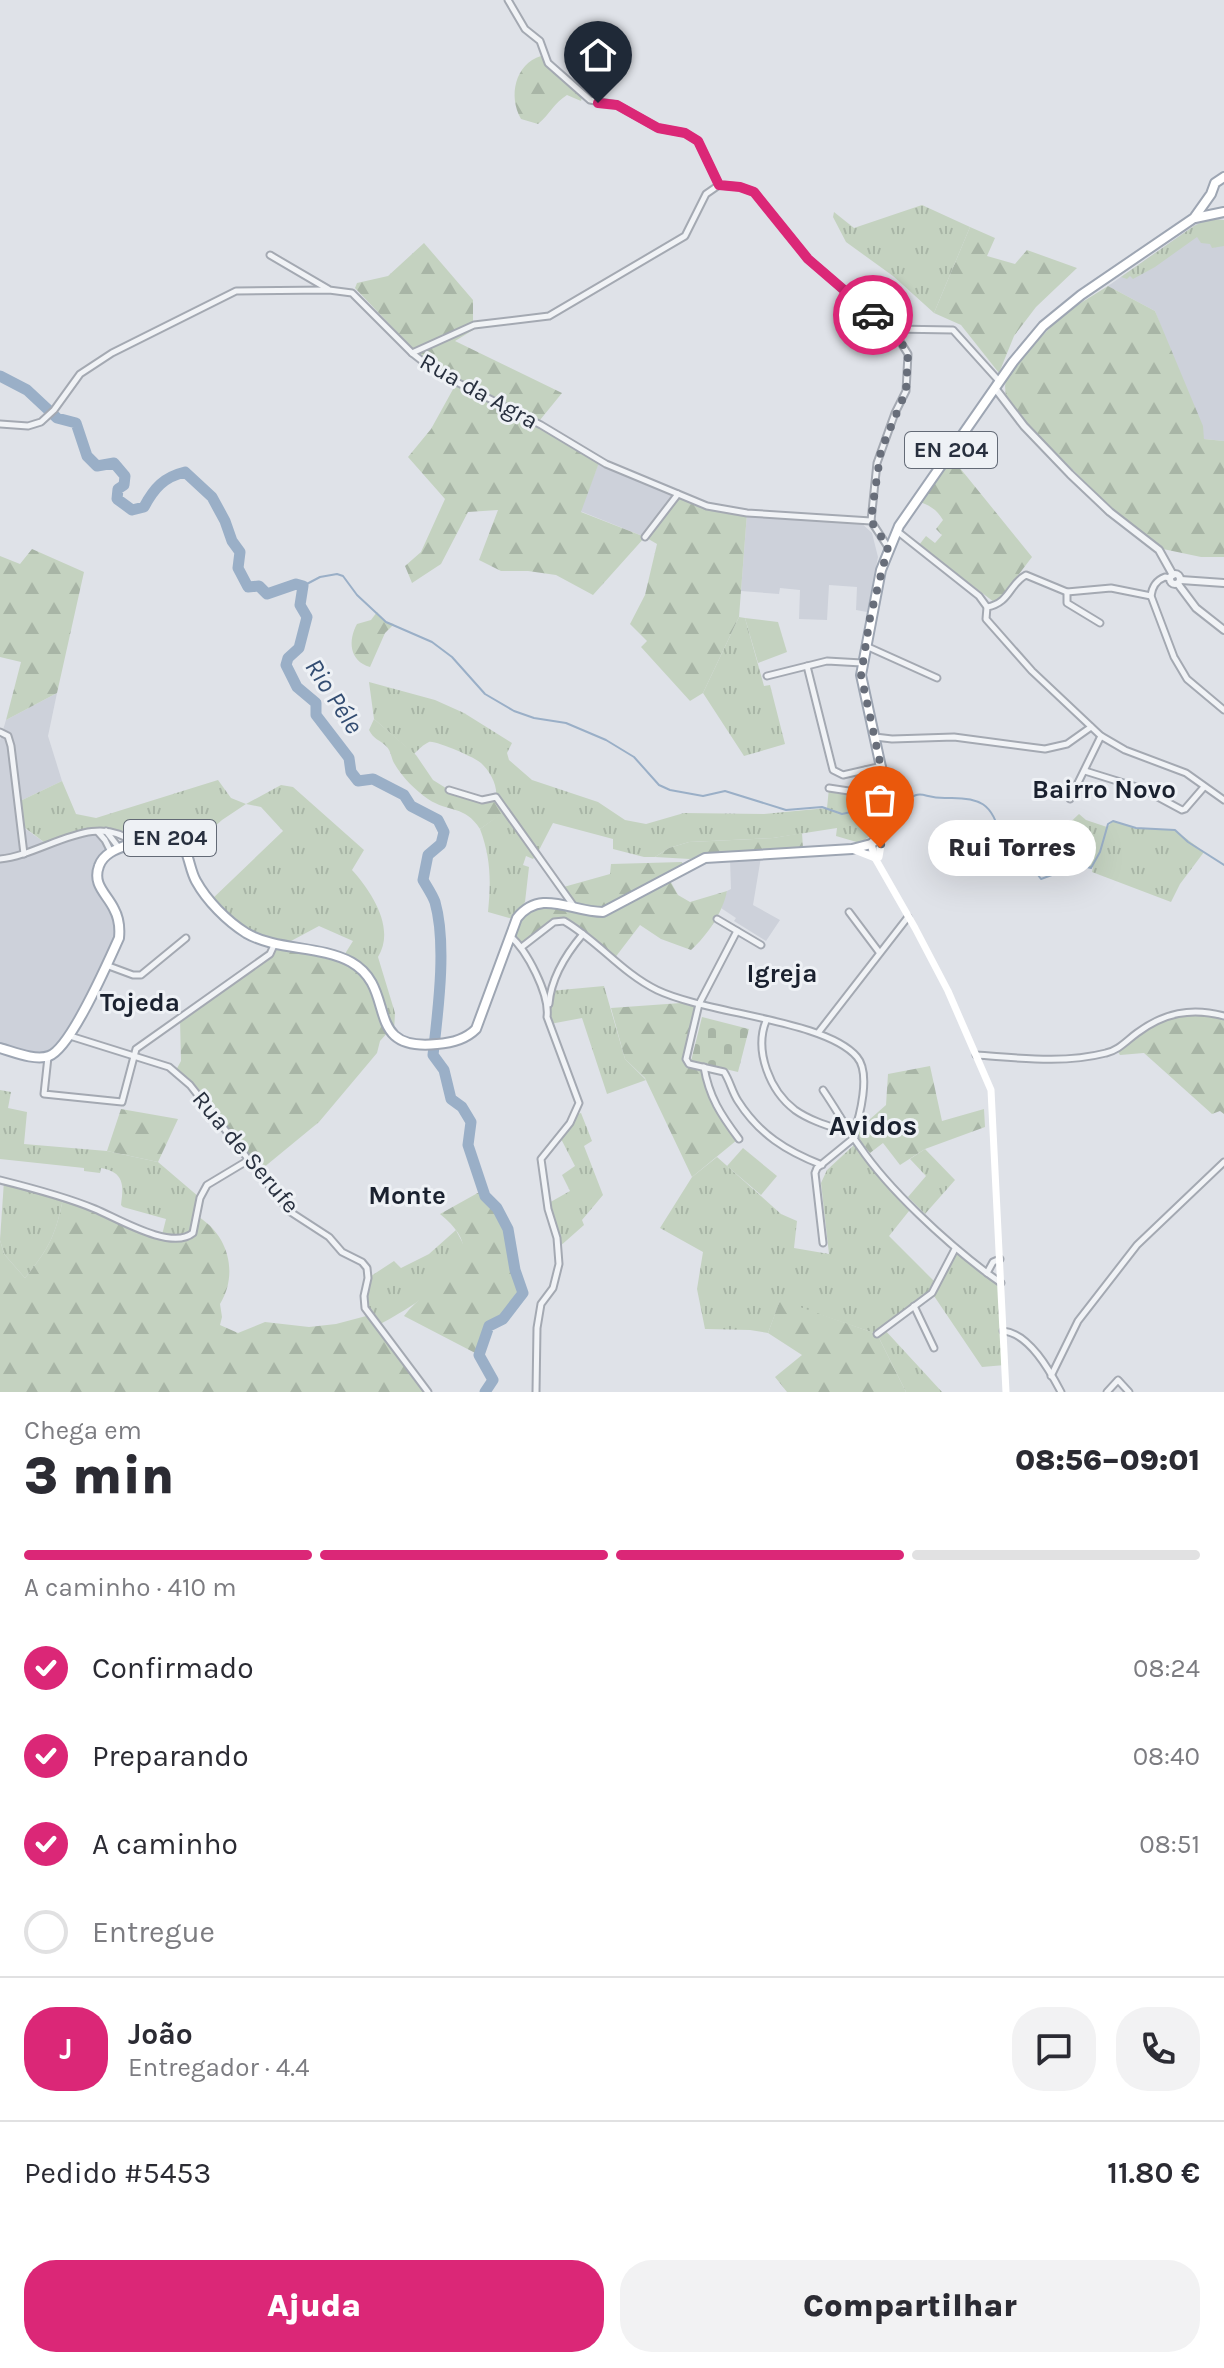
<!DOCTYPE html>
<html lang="pt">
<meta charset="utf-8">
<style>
:root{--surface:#fff;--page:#f2f2f3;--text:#2b2b33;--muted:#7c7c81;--line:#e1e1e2;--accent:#db2777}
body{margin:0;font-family:Karla,sans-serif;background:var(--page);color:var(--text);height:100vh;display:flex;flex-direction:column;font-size:30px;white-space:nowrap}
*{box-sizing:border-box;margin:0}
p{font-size:26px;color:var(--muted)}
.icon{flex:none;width:44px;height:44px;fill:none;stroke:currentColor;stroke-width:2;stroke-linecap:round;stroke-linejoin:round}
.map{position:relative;height:1392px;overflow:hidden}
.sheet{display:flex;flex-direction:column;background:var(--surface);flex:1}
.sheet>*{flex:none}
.pin{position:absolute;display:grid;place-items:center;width:68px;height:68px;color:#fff;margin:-82px -34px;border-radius:50% 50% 50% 0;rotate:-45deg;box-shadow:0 0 8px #0007}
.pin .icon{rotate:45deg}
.courier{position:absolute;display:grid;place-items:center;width:80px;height:80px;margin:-40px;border:6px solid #db2777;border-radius:50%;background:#fff;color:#222;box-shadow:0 2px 10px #0007}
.bubble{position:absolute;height:56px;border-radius:28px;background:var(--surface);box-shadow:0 8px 32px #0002;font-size:26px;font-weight:800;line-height:56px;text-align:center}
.headline em{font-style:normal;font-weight:800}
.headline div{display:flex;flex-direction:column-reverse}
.headline{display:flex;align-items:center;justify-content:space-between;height:136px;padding:0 24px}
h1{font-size:52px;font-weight:800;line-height:60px}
.bar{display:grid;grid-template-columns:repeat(4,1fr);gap:12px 8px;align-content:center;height:96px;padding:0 24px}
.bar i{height:10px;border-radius:6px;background:var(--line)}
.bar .selected{background:var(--accent)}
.bar p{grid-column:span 4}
.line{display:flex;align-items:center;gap:20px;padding:0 24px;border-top:2px solid var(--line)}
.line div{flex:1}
.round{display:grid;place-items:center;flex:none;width:84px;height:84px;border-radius:32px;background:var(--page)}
ol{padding:0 24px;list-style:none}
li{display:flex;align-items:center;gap:24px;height:88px}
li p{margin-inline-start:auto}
li .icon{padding:8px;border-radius:50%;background:var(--accent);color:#fff;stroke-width:4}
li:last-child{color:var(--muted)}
li i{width:44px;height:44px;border:4px solid var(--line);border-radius:50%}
.action{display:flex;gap:16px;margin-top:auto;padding:16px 24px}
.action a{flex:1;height:92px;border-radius:32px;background:var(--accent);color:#fff;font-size:32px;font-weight:800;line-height:92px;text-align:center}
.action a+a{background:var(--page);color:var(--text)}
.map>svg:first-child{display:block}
.built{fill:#cdd1da}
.grass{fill:url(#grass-tufts)}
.forest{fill:url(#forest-firs)}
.cemetery{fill:url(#cemetery-stones)}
.garden{fill:#c4d2c0}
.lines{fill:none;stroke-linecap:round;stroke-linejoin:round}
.stream{stroke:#9aafc7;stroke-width:2}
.river{stroke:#9aafc7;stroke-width:11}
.minor-casing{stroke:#a4a9b2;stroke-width:9}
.tertiary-casing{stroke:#a4a9b2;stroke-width:10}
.primary-casing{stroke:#9ea6b3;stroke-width:12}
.minor{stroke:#f1f3f6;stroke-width:5}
.tertiary{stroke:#f1f3f6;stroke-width:6}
.secondary{stroke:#fff;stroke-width:7}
.primary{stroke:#fff;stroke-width:8}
.done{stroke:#686e7a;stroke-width:8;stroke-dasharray:0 14.4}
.route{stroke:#db2777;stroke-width:10}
.labels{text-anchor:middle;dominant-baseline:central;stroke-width:6;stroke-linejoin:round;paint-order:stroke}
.shield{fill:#eef1f5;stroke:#636a76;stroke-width:2}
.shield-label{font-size:22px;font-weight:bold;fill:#28303f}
.street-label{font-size:24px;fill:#28303f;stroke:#eef1f5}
.water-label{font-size:26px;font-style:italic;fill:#334d72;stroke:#eef1f5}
.neighbourhood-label{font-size:26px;font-weight:bold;fill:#1a212f;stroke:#eef1f5}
.quarter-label{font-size:28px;font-weight:bold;fill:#1a212f;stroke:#eef1f5}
</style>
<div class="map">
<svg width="1224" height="1392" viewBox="0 0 1224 1392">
<defs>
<pattern id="grass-tufts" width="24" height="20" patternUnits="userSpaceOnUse" patternTransform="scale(2)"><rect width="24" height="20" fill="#c4d2c0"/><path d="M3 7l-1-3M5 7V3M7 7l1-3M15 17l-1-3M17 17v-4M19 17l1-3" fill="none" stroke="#a8b5a6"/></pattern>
<pattern id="forest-firs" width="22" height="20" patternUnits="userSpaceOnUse" patternTransform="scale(2)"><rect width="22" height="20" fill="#c4d2c0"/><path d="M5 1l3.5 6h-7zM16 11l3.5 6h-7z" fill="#a8b5a6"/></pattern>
<pattern id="cemetery-stones" width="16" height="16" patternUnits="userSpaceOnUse" patternTransform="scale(2)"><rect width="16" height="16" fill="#c4d2c0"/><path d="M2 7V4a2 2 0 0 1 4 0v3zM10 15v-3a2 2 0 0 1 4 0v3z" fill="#a8b5a6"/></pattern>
</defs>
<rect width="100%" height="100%" fill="#dfe2e8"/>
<!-- built -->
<g class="built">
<polygon points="1217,219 1224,220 1224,441 1204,439 1155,311 1108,286 1199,222"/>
<polygon points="600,460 678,494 645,537 580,511"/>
<polygon points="747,513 858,520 872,533 878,557 867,612 856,610 857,587 829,585 827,620 799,619 800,590 780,588 779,594 741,591"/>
<polygon points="57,693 48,736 62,781 18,802 20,825 48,845 97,832 111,852 96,876 114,909 120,931 70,1036 48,1057 0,1048 0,740 6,720"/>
<polygon points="761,857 753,905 780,920 766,941 734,921 736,918 721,908 727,891 731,889 730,859"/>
</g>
<!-- grass -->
<g class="grass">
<polygon points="922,205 970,227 934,313 893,276 846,242 833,217 834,212 854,228"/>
<polygon points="1209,219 1224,220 1224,246 1212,248 1210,244 1201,243 1197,237 1155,267 1133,279 1130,276 1127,279 1121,277 1194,226"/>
<polygon points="739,617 745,618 764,686 770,685 785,744 744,756 703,693"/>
<path d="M369,682l66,18 29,13 48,30 -5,10 2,7 23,20 66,22 27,18 21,4 38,-11 80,1 63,-6 2,-20 42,6v-18l7,-2c7,30 12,51 -18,69l-24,-7 1,-8 -64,10 -84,4 -20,6 -14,9h-11l-31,-8v-10l-60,-16 -16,31 -4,5 -7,-3 -3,9 6,2 -4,35 -12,17 -25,-7c3,-30 3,-54 -8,-83l26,-19 -10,-13c2,-11 -6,-26 -15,-34 -5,-5 -46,-23 -52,-21 -5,2 -11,8 -15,12l-40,-35z"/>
<path d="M218,780l13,18 15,6 35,-19 12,2 71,63 -12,20c19,21 44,58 26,87l17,56 -1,19 -51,-75 10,-16 -34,-15 -28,15 -1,4 -36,-8 -44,-36 73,-70 -22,-24 -15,-3 -24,16 -36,32 -14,-13 -38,4c-25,-20 -59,-5 -86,2l-27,-20 -3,-23 44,-21 14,33 20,4z"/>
<polygon points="1079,814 1086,820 1107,827 1113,821 1136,828 1175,830 1204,852 1180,884 1171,902 1092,872 1093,867 1081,866 1062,830"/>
<polygon points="604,986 625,1059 646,1080 607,1094 582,1018 550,1024 547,1017 550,991"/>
<path d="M0,1090l11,2 -3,16 19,4 -3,32 83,7 51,11 41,35 -3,26 -9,14 -25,-2 4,-16 -43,-12 -2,-2c3,-20 3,-33 -20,-37l-1,5 -16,-2v-3l-84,-9z"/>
<polygon points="581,1113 592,1141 584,1146 603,1195 582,1220 584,1225 558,1248 547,1204 570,1191 562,1175 575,1166 559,1135 574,1115"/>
<polygon points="854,1145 913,1206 889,1236 936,1283 955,1249 1001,1283 1005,1365 982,1367 932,1293 884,1329 942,1392 906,1392 877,1334 780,1301 768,1333 750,1330 705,1329 697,1289 703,1252 660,1228 692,1177 717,1157 781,1214 797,1221 794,1248 829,1254 821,1183 827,1170"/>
<polygon points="925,1149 955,1180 925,1214 908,1197 926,1176 910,1159"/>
<path d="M4,1181l59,18c-8,38 -14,49 -38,79l-21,-24 -4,-14z"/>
<path d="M456,1230c2,5 7,12 8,17 4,27 -65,68 -86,78l-13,-17 3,-30 26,-17 7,7 28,-14z"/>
</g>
<!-- forest -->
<g class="forest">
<path d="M541,56l7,12 34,29 -1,4 -14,-6c-13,8 -17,19 -29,29l-17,-5c-13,-23 -6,-55 20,-63z"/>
<polygon points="970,227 995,238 987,256 1015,264 1027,250 1077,268 1036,307 1014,336 999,373 961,325 934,313"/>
<polygon points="424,243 473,300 473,330 455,341 562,393 540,420 438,368 413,349 355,288 357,283 388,276"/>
<polygon points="1108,286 1155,311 1203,426 1204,439 1224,441 1224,557 1201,557 1163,549 1109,506 1014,411 1006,398 1005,386 1006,380 1025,354 1063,314"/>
<polygon points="457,382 541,425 600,460 581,512 645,537 678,494 707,506 747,513 739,617 703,693 690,701 641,647 647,641 630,624 645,595 657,544 645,537 593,595 556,575 528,571 501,571 479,560 498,510 468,512 441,564 412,583 405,566 421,552 445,499 408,457 431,429"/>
<path d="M951,457l81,100 -32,42 -6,3 -75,-57 7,-9 9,7 7,-8 -6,-6 7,-9c-6,-10 -12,-14 -23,-18z"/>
<polygon points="32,549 84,572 57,693 6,720 21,662 0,657 0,556 20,564"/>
<path d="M377,612l9,10 8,2 -9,9 -15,34c-21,-6 -22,-27 -13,-43l14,-4z"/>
<path d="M374,719l42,36 17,25 16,10 33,10 14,-3 10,14 -26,18c-15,-24 -31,-16 -52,-30 -13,-9 -26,-22 -34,-36 -3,-5 -3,-13 -8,-17 -7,-7 -12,-6 -17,-16z"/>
<polygon points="802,833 803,848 722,852 690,859 655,857 669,848 689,842 773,838"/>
<polygon points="682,862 683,865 608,906 593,909 575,905 560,888 610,874 611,864"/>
<path d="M668,877l10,18 12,7 37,-11c-4,21 -20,45 -36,59l-30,-11 -21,-14 -26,34 -31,-25 -25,-13 -35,25 -13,-10 21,-32 72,8z"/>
<polygon points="276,942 352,963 367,978 389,1031 380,1041 377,1053 319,1122 257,1173 190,1085 175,1072 181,1061 180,1019 270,954"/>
<path d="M683,1000l16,4 -13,55 3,5 14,3c4,30 16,49 34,73l-45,37 -47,-99 -20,-19 -14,-51 70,-5z"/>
<polygon points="1175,1013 1224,1016 1224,1114 1220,1111 1212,1114 1144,1053 1120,1055 1117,1050 1138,1033"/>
<polygon points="930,1066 942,1121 984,1109 985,1127 925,1149 900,1165 883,1143 870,1153 858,1138 860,1128 886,1105 888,1074"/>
<polygon points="121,1109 178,1119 158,1162 107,1151"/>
<path d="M483,1190c5,14 19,23 24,39 7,20 9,43 16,64l-20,26 -14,7 -10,29 -75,-39c26,-36 95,-54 36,-102z"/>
<path d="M63,1199c43,14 82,39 128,36l6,-19c31,18 42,57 23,88l2,13 -2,8 18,8 27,-11 44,5 27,-3 34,-9 58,77h-428v-152l4,14 21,24c24,-30 30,-41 38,-79z"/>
<polygon points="780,1300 877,1334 906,1392 787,1392 775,1377 802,1355 768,1333"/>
</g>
<!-- cemetery -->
<polygon class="cemetery" points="702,1017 749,1029 738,1072 691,1061"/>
<!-- garden -->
<g class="garden">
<polygon points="745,618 778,622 787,652 758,663"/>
<polygon points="743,1148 777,1176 761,1195 727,1166"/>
</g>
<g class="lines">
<!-- stream -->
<g class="stream">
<polyline points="303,586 320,577 337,574 343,576 357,595 386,622 432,642 452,657 485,694 514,711 534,718 566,723 606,740 634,757 659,785 670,790 703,796 725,791 786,810 822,807 842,814 851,812 862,819 882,813"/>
<path d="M897,809c27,-25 21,-10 50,-11 32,-1 46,5 53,38l38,19 2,3 -5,13 6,8 38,-14 12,3 9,-16 8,-28 5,-3 23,7 39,2 13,12 36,23"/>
</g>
<!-- river -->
<path class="river" d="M0,376l27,14 30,28 19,5 11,33 10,10 17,-3 11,13 -1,9 -6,4 -1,10 15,11 12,-3c10,-19 20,-30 41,-35l27,25 13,24 7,20 8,11 -2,16 10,19 11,-1 8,8 29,-10 7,2 -3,19 7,12 -8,31 -11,10 -2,7 11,22 19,16v12l33,43 2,14 7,9 15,-2 31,16 7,11 27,14 6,12 -3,12 -13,11 -5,25c4,7 9,14 12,22 12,42 3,109 -2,153l11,15 7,29 11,8 9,15 -3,23 17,51 12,12 11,21 7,41 8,23 -20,26 -14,7 -10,29 14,25 -8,12"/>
<defs>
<g id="minor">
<polyline points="508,0 525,29 540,41 548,63 590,100 617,105 658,128 685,133 698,141 719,185"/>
<polyline points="270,255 328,289"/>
<polyline points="412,353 474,325 549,316 685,236 706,194 719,185 740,187 754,192 808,259 885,325 893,329 953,330 999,381"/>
<polyline points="0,424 28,426 41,422 54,410 80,374 112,353 236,291 329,290 352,293 412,353 435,371 541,425 606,464 707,506 747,513 871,521 888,547"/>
<polyline points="871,521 877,463 895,413 906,391 908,354 893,330"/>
<polyline points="897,531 979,596 987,607 986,619 1032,671 1101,736 1125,750 1186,773 1224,800"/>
<polyline points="645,537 678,494"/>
<path d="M1170,578l-5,-1c-8,3 -13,10 -14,19l23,61 13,22 37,31"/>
<polyline points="1067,592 1067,603 1100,623"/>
<path d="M987,607c23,-4 22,-23 39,-32l41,17 44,-4 40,8"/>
<polyline points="866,646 937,678"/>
<polyline points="807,666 833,770 843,775 882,766"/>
<polyline points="767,676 827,661 862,663"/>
<polyline points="0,732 8,736 11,746 24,854"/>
<polyline points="875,737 892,739 954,737 1045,749 1067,744 1091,727"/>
<polyline points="1085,771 1143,789 1182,810 1185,809 1204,787"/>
<polyline points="829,788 862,793 869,788 866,770"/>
<polyline points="449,790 482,800 496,797 573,905"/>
<polyline points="1070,799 1101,736"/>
<polyline points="106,831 119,848"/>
<polyline points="98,832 105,840 111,852"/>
<path d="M0,859c44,-4 94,-49 134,-16"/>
<polyline points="849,912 879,952"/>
<polyline points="717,919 761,945"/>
<path d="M737,931l-38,73 -13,55 3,5 35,8c6,9 8,20 14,29 21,33 48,50 84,64"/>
<path d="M510,936c17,14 40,59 37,81l32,86 -9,20 -29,36 7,50 9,29 2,26 -6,24 -12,16 -4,24 -1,64"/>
<path d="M523,946l31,-24 10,-1c33,19 58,52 93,69 50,24 169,30 200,67 14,16 3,60 -4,77"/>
<polyline points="106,965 133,975 141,975 186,938"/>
<path d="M549,1004c2,-26 17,-50 34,-70"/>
<path d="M766,1021c-12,30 4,70 29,89 17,12 38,17 58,24"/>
<polyline points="818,1033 908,917"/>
<polyline points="70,1036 169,1067 190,1085 289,1211 329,1237 342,1252 362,1262 367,1268 368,1278 364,1296 365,1308 428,1392"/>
<path d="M976,1055c44,3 87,9 130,-2 13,-3 20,-12 31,-20 27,-20 54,-26 87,-17"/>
<polyline points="48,1057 44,1094 122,1102 136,1049 270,954 275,943"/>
<path d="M704,1067c5,30 17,48 35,72"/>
<path d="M823,1090c13,19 24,39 37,57 29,43 86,95 127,126"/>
<path d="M0,1180c28,7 69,18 95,29 22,9 76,42 98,24l7,-35 7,-13 40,-24"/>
<polyline points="823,1243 815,1173 817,1168 855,1137"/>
<polyline points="1000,1259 993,1262 987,1273 1001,1283"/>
<polyline points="914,1306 934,1348"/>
<path d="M1003,1331c26,2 47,40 58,61"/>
<polyline points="877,1334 932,1293 955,1249"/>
<polyline points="1051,1376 1078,1321 1137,1245 1224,1162"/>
<polyline points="1107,1392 1118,1380 1129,1392"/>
</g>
<g id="tertiary">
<polyline points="995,388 1024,426 1070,474 1110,512 1159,550 1173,575"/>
<circle cx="1175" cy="579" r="5"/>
<polyline points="1181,580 1224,583"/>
<polyline points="1178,584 1196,608 1224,630"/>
</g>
<g id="primary">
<polyline points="1195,218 1224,212"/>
<path d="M0,1048c14,4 35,13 49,8 22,-8 59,-94 70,-118 1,-10 0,-20 -5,-29 -7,-15 -22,-24 -15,-43 4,-12 17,-17 28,-21 19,-7 47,-17 59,7 4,10 5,20 10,29 11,20 31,40 50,52 31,18 73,12 105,29 48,27 10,90 86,82 15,-1 29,-5 39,-15l41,-111c24,-30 54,-6 86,-6l102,-54 147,-9 19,-5 12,-10 5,-13 1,-17 -28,-129 20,-105 18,-44 114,-164 30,-36 38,-31 113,-77 17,-24 4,-11 9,-6"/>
</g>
</defs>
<!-- minor casing -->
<use href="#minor" class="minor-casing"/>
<!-- tertiary casing -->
<use href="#tertiary" class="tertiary-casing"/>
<!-- primary casing -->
<use href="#primary" class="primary-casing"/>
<!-- minor -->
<use href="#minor" class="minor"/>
<!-- tertiary -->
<use href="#tertiary" class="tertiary"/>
<!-- secondary -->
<g class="secondary">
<polyline points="871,844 875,858 915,928 948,991 991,1090 1006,1392"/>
<polyline points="852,849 875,858"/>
<polyline points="879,857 883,834"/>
</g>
<!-- primary -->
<use href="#primary" class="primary"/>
</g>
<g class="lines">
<!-- done -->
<polyline class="done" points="873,315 893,329 908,354 906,391 881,450 873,504 871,521 888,547 870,618 861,675 889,804 888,821 880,848"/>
<!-- route -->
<polyline class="route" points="598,103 617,105 658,128 685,133 698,141 719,185 740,187 754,192 808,259 873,315"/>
</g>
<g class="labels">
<!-- shield labels -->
<g class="shield">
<rect x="905" y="432" width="92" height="36" rx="6"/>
<rect x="124" y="820" width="92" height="36" rx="6"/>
</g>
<g class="shield-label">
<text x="951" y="450">EN 204</text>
<text x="170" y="838">EN 204</text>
</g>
<!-- street labels -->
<g class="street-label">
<text transform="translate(479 391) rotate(29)">Rua da Agra</text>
<text transform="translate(246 1152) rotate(50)">Rua de Serufe</text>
</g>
<!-- water labels -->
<g class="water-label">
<text transform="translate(334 696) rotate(57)">Rio Péle</text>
</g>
<!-- neighbourhood labels -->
<g class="neighbourhood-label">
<text x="1104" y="789">Bairro Novo</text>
<text x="782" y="973">Igreja</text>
<text x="140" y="1002">Tojeda</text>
<text x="407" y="1195">Monte</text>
</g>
<!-- quarter labels -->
<g class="quarter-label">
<text x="873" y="1125">Avidos</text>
</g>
</g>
</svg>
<div class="pin" style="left:880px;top:848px;background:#ea580c"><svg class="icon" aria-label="bag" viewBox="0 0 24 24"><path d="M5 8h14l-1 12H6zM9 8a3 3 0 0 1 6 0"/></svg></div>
<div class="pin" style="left:598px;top:103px;background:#1f2937"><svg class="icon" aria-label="home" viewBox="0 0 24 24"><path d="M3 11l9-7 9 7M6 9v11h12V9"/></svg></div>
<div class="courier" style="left:873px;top:315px"><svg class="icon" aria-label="car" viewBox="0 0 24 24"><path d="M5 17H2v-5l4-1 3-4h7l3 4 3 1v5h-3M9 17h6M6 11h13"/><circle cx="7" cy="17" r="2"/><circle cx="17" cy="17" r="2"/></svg></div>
<div class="bubble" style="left:928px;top:820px;width:168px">Rui Torres</div>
</div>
<section class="sheet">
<div class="headline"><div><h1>3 min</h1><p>Chega em</p></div><em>08:56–09:01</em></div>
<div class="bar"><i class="selected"></i><i class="selected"></i><i class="selected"></i><i></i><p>A caminho · 410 m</p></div>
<ol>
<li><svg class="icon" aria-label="check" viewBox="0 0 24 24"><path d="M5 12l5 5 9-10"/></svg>Confirmado<p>08:24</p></li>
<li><svg class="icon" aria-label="check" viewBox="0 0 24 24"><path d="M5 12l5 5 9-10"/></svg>Preparando<p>08:40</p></li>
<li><svg class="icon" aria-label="check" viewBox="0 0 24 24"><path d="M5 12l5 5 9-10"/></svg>A caminho<p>08:51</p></li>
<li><i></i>Entregue</li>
</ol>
<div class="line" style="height:144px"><b class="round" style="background:var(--accent);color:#fff">J</b><div><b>João</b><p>Entregador · 4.4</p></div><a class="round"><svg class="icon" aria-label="chat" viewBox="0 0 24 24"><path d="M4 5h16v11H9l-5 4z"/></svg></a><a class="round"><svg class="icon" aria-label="phone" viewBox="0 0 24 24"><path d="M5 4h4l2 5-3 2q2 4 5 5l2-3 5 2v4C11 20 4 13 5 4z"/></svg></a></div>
<div class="line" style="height:104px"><div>Pedido #5453</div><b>11.80 €</b></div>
<div class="action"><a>Ajuda</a><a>Compartilhar</a></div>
</section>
